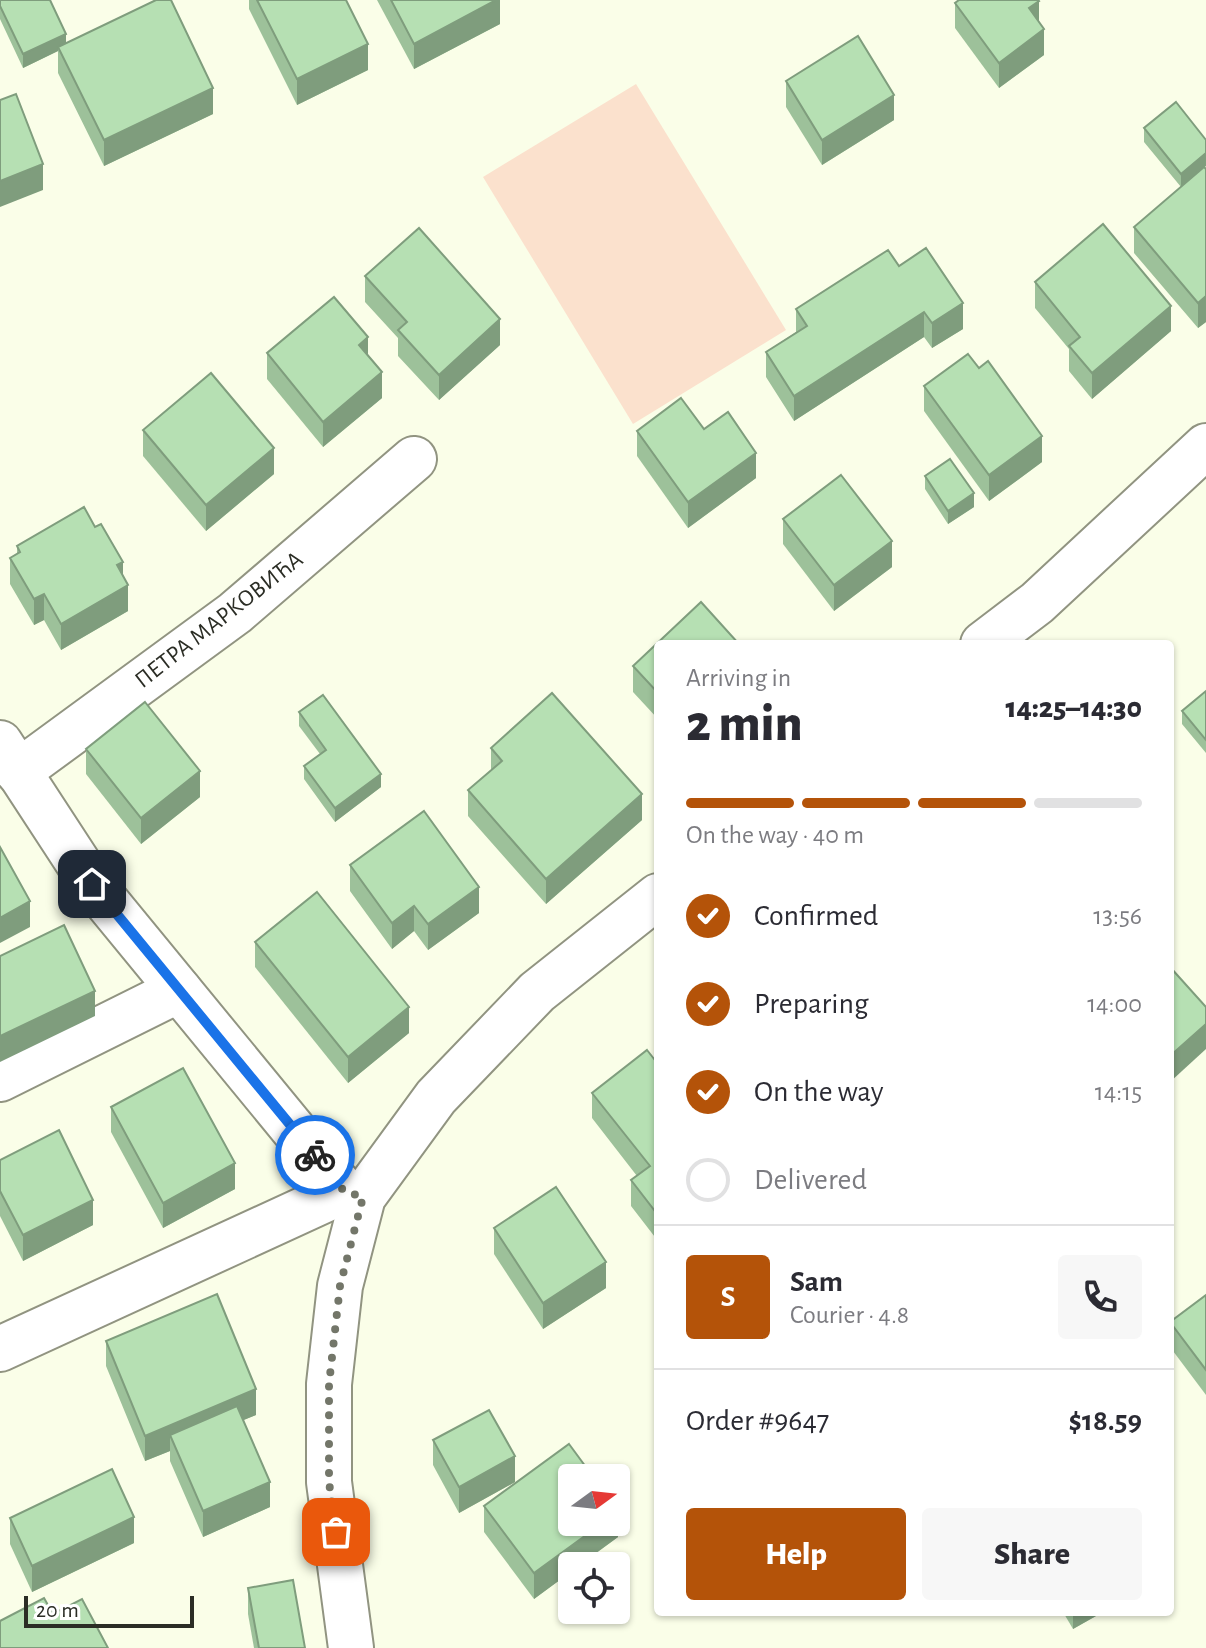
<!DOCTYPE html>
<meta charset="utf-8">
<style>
:root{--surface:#fff;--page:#f7f7f7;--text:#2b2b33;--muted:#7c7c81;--line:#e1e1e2;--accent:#b45309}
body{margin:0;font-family:"Alegreya Sans",sans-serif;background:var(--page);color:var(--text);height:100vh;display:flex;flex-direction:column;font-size:30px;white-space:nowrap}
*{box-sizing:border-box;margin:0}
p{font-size:26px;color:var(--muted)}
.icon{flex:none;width:44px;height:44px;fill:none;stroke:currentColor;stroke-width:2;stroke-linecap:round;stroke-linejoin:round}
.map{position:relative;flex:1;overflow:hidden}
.sheet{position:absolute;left:654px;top:640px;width:520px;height:976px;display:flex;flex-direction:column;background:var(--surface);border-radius:8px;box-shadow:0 2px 6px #0004}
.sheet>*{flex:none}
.needle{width:52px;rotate:75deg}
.buttons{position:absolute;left:558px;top:1464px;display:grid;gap:16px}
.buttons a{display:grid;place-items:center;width:72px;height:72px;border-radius:8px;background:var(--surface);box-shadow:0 2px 6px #0004;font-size:40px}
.scale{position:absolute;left:24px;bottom:20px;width:170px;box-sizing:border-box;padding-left:8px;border:4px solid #2b2d25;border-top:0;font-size:22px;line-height:28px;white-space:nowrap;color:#2b2d25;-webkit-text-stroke:6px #fff;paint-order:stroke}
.pin{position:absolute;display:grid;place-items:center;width:68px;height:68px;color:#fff;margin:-34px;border-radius:16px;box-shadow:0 4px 12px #0006}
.courier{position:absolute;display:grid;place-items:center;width:80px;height:80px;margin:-40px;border:6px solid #1a73e8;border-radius:50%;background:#fff;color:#222;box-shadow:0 2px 10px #0007}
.headline em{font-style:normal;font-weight:800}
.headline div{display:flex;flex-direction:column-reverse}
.headline{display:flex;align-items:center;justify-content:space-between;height:136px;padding:0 32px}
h1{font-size:52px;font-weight:800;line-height:60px}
.bar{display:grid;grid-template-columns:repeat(4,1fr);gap:12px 8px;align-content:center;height:96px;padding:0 32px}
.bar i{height:10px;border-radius:6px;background:var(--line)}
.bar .on{background:var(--accent)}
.bar p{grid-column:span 4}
.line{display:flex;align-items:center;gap:20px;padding:0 32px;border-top:2px solid var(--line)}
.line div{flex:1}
.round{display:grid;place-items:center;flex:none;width:84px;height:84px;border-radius:8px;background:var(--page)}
ol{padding:0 32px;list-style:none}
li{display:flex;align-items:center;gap:24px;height:88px}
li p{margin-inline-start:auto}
li .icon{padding:8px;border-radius:50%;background:var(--accent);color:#fff;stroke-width:4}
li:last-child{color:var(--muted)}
li i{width:44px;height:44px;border:4px solid var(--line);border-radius:50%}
.action{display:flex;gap:16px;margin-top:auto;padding:16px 32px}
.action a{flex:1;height:92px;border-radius:8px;background:var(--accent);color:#fff;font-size:32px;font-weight:800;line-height:92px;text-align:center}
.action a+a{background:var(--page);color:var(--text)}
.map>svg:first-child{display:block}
.green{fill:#fbe1cd}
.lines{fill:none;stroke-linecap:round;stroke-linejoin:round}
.minor-casing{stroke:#919481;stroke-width:48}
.tertiary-casing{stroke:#919481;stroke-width:48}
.minor{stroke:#fff;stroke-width:44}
.tertiary{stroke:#fff;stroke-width:44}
.wall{fill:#9dc19a}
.shaded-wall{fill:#7f9d7d}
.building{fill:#b6e0b3;stroke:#7f9d7d;stroke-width:2}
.done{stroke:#737669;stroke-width:8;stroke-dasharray:0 14.4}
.route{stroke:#1a73e8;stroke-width:10}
.labels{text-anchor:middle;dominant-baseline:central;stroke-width:6;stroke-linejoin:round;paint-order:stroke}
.street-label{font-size:24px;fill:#2b2d25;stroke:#fff}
</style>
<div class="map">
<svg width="1206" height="1648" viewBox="0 0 1206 1648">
<rect width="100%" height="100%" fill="#fafee8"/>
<!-- green -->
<polygon class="green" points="636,84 786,330 633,424 483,177"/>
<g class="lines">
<defs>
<g id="minor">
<polyline points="0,743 92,884 344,1191 363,1197"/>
<polyline points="18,772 235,613 414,459"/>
<polyline points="0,1079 179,990"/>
<polyline points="0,1349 344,1191"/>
</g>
<g id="tertiary">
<polyline points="983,644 1037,603 1206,446"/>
<polyline points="351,1648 329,1482 329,1384 340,1286 363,1197 436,1097 537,992 658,896"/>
</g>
</defs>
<!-- minor casing -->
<use href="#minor" class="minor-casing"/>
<!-- tertiary casing -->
<use href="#tertiary" class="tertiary-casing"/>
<!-- minor -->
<use href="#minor" class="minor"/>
<!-- tertiary -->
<use href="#tertiary" class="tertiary"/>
</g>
<!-- wall -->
<g class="wall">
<polygon points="0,0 66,44 213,114 104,166 58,73 58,51 23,68 0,19"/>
<polygon points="249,0 346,0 368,70 297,105 249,9"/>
<polygon points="377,0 500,0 500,24 414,69"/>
<polygon points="955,3 1039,22 1044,55 999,88 955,28"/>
<polygon points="786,81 894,120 822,165 786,107"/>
<polygon points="1144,128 1206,169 1206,322 1198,328 1134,253 1134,227 1181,187 1144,142"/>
<polygon points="899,266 963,329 932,348 924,337 794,421 766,377 766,352 796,332 796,309"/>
<polygon points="365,276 500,345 439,400 398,356 398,338 365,302"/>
<polygon points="1035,282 1171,331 1092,399 1069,371 1069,349 1035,308"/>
<polygon points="267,353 368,355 382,398 323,447 267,379"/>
<polygon points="979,368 1042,462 989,501 924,411 924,386"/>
<polygon points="704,429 756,478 688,528 637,456 637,431"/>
<polygon points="143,430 274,474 206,531 143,456"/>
<polygon points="925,476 974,507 948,524 925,489"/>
<polygon points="783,519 892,567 834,611 783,544"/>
<polygon points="17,546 123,576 128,611 61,650 44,620 34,625 10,584 10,558 17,554"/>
<polygon points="658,644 658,719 633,692 633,666"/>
<polygon points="1206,691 1206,753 1182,724 1182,711"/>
<polygon points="299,712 381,787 335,822 304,779 304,766 320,754 299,726"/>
<polygon points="491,748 642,820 546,904 468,816 468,790 491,771"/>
<polygon points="86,749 200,797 141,844 86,774"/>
<polygon points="350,865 479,913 428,950 414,931 392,949 350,891"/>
<polygon points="255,942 409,1033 348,1083 255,967"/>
<polygon points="658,1064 658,1241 631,1206 631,1180 637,1176 592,1118 592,1093"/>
<polygon points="111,1107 235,1189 163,1228 111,1132"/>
<polygon points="0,1160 93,1225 23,1261 0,1216"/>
<polygon points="494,1228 606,1288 543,1329 494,1254"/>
<polygon points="1206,1295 1206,1395 1170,1347 1170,1322"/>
<polygon points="106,1341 256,1415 243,1420 270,1507 203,1537 170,1461 170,1451 145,1461 106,1366"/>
<polygon points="433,1440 515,1482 459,1513 433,1465"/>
<polygon points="484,1506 618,1537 534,1599 484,1532"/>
<polygon points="10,1518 134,1543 32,1592 10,1544"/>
<polygon points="248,1588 305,1648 254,1648 248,1614"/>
<polygon points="1063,1612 1103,1612 1073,1629"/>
</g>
<!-- shaded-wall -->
<g class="shaded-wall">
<polygon points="496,0 500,0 500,24 414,69 414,44"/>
<polygon points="1039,1 1039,27 1029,8"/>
<polygon points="1044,29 1044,55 999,88 999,63"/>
<polygon points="66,34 66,47 58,47 58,51 23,68 23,54"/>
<polygon points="368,44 368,70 297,105 297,79"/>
<polygon points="213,88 213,114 104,166 104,140"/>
<polygon points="894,95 894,120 822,165 822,140"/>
<polygon points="1206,153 1206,166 1181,187 1181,174"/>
<polygon points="43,164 43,190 0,207 0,181"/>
<polygon points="1206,296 1206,322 1198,328 1198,303"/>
<polygon points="963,303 963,329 932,348 932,323"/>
<polygon points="1171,306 1171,331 1092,399 1092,373"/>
<polygon points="924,312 924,337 794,421 794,396"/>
<polygon points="500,319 500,345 439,400 439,375"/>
<polygon points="368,337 368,363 359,345"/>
<polygon points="382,372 382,398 323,447 323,422"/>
<polygon points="1042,436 1042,462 989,501 989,475"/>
<polygon points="274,448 274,474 206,531 206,505"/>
<polygon points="756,453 756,478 688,528 688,502"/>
<polygon points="974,493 974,507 948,524 948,511"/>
<polygon points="892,541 892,567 834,611 834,585"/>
<polygon points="123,562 123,587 117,565"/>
<polygon points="128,585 128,611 61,650 61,624"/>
<polygon points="44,594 44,620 34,625 34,599"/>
<polygon points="200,771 200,797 141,844 141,818"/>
<polygon points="381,774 381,787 335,822 335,808"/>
<polygon points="642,794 642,820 546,904 546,879"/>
<polygon points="479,887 479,913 428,950 428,924"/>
<polygon points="30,901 30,927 0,943 0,918"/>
<polygon points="414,906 414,931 392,949 392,923"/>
<polygon points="95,991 95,1016 0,1062 0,1036"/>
<polygon points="409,1007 409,1033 348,1083 348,1057"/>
<polygon points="1206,1024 1206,1049 1170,1082 1170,1056"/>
<polygon points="235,1163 235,1189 163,1228 163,1203"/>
<polygon points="93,1200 93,1225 23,1261 23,1235"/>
<polygon points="606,1262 606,1288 543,1329 543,1303"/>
<polygon points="256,1389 256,1415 176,1448 170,1435 170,1451 145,1461 145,1436"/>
<polygon points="515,1456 515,1482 459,1513 459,1487"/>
<polygon points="270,1482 270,1507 203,1537 203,1511"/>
<polygon points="618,1511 618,1537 578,1566 572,1566 572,1571 534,1599 534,1573 604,1522 616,1522 616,1513"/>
<polygon points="134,1517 134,1543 32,1592 32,1566"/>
<polygon points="1073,1612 1103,1612 1073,1629"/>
</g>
<!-- building -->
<g class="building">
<polygon points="0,0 50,0 66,34 23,54 0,6"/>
<polygon points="156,0 171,0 213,88 104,140 58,47"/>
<polygon points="257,0 346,0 368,44 297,79"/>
<polygon points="391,0 496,0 414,44"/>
<polygon points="959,0 1038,0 1039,1 1029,8 1044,29 999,63 955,3"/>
<polygon points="858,36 894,95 822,140 786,81"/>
<polygon points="16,94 43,164 0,181 0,100"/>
<polygon points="1176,102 1206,140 1206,153 1181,174 1144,128"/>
<polygon points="1204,167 1206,169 1206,296 1198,303 1134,227"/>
<polygon points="1103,224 1171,306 1092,373 1069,346 1080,337 1035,282"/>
<polygon points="419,228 500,319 439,375 398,330 407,322 365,276"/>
<polygon points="926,248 963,303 932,323 924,312 794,396 766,352 807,326 796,309 888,250 899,266"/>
<polygon points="334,297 368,337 359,345 382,372 323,422 267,353"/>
<polygon points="968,354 979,368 988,361 1042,436 989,475 924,386"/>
<polygon points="211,373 274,448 206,505 143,430"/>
<polygon points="681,398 704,429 728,412 756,453 688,502 637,431"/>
<polygon points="950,459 974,493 948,511 925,476"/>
<polygon points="841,475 892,541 834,585 783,519"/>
<polygon points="84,507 95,527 101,524 123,562 117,565 128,585 61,624 44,594 34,599 10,558 20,552 17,546"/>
<polygon points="701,602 739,644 658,644 658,693 633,666"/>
<polygon points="1206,691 1206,740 1182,711"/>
<polygon points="552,693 642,794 546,879 468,790 502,761 491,748"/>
<polygon points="323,695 381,774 335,808 304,766 326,750 299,712"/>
<polygon points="145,702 200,771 141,818 86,749"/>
<polygon points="424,811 479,887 428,924 414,906 392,923 350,865"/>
<polygon points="0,847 30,901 0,918"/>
<polygon points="317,892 409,1007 348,1057 255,942"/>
<polygon points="64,925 95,991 0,1036 0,956"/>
<polygon points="1170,967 1206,1007 1206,1024 1170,1056"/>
<polygon points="647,1050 658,1064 658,1215 631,1180 650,1166 592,1093"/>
<polygon points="183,1068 235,1163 163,1203 111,1107"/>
<polygon points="59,1130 93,1200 23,1235 0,1191 0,1160"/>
<polygon points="556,1187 606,1262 543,1303 494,1228"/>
<polygon points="217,1294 256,1389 145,1436 106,1341"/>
<polygon points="1206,1295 1206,1370 1170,1322"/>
<polygon points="237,1406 270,1482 203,1511 170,1435"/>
<polygon points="489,1410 515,1456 459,1487 433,1440"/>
<polygon points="569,1444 594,1478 572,1478 572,1522 604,1522 534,1573 484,1506"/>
<polygon points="112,1469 134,1517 32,1566 10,1518"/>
<polygon points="293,1580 305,1648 259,1648 248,1588"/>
<polygon points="44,1598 53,1614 82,1599 108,1648 0,1648 0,1621"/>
</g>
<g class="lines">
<!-- done -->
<polyline class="done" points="315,1155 344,1191 363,1197 340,1286 329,1384 329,1482 336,1532"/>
<!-- route -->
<polyline class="route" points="92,884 315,1155"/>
</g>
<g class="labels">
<!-- street labels -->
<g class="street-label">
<text transform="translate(219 620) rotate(-38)">ПЕТРА МАРКОВИЋА</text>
</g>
</g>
</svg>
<div class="buttons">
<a><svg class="needle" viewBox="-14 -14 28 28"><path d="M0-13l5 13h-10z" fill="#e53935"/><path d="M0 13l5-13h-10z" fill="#7c7c81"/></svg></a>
<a><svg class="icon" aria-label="locate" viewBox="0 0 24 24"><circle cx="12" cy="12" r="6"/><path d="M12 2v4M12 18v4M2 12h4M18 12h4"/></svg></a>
</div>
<div class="scale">20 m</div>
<div class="pin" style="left:336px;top:1532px;background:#ea580c"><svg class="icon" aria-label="bag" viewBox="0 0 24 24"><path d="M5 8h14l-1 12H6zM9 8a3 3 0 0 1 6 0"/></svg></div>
<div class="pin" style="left:92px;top:884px;background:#1f2937"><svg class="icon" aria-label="home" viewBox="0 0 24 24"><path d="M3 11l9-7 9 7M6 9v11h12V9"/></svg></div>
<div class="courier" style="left:315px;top:1155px"><svg class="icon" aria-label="bike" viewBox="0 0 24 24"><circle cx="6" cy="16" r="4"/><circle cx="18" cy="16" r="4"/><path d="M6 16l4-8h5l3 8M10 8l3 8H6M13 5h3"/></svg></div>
<section class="sheet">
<div class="headline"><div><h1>2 min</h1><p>Arriving in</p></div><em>14:25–14:30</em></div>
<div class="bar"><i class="on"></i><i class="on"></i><i class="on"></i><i></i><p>On the way · 40 m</p></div>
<ol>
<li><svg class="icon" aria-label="check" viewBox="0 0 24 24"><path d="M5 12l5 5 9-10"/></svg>Confirmed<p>13:56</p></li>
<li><svg class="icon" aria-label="check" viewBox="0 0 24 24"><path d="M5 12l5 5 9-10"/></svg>Preparing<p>14:00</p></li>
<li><svg class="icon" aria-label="check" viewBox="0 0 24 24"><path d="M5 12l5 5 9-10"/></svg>On the way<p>14:15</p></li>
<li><i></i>Delivered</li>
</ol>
<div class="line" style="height:144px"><b class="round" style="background:var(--accent);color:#fff">S</b><div><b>Sam</b><p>Courier · 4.8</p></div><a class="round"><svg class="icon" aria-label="phone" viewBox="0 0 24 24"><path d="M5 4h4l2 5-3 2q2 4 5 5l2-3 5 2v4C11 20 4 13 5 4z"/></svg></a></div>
<div class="line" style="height:104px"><div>Order #9647</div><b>$18.59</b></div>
<div class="action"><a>Help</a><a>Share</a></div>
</section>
</div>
